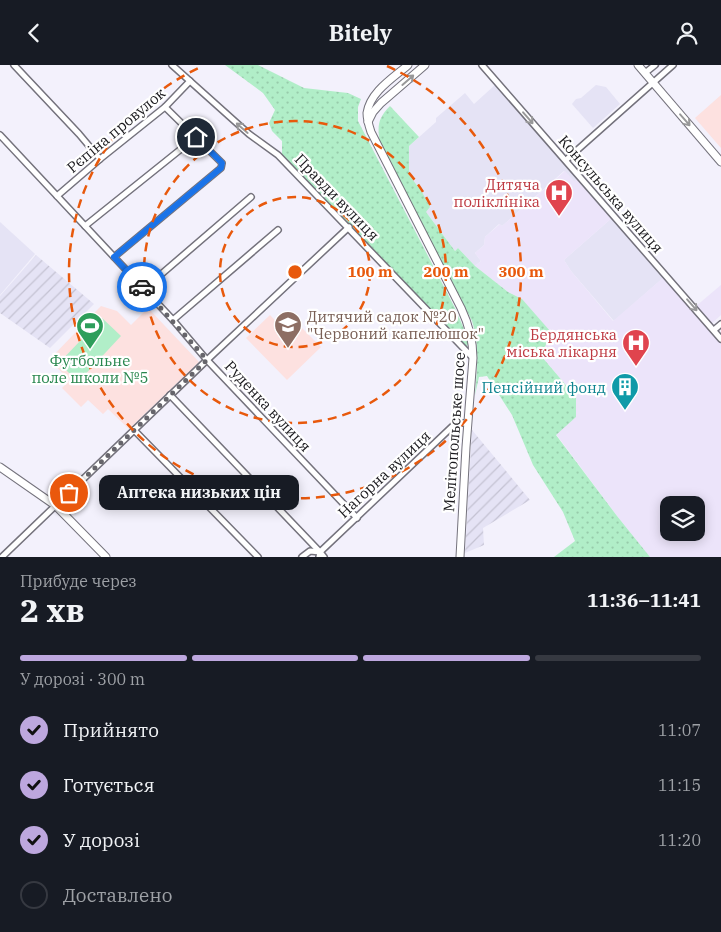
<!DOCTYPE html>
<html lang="uk">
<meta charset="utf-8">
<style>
:root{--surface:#171b24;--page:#20242c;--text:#f1f3f6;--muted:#9ea1a6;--line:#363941;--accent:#bda7de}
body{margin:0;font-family:"IBM Plex Serif",serif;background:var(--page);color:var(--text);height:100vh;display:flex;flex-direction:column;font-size:19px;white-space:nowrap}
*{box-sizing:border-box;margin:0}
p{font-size:16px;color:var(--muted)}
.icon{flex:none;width:28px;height:28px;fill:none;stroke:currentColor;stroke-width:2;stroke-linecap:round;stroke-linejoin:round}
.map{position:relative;height:492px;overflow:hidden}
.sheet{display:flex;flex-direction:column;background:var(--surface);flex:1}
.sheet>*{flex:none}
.buttons{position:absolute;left:660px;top:431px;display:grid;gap:10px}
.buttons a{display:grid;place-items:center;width:45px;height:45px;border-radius:10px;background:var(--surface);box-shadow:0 2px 12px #0003;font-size:25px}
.pin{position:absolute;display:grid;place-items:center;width:42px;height:42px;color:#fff;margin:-21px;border:2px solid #fff;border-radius:50%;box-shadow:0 1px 5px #0007}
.courier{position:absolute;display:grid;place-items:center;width:50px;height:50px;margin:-25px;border:4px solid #1a73e8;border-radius:50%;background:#fff;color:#222;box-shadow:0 1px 6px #0007}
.bubble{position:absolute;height:35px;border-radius:10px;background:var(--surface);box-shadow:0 2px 12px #0003;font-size:16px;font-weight:700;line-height:35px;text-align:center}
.overview em{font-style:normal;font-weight:700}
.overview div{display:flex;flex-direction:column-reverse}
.overview{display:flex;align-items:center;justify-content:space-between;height:85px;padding:0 20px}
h1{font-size:32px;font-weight:700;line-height:38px}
.bar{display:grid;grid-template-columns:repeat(4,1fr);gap:8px 5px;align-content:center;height:60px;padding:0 20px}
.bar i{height:6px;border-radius:4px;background:var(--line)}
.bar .on{background:var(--accent)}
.bar p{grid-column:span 4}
ol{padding:0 20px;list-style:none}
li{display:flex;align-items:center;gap:15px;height:55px}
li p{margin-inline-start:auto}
li .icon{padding:5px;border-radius:50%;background:var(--accent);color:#111;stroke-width:4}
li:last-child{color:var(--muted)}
li i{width:28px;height:28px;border:2px solid var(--line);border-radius:50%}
header{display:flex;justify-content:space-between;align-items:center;height:65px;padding:0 20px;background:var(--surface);font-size:22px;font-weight:700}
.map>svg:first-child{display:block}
.built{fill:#e5e3f5}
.industrial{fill:url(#industrial-furrows)}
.education{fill:#fde1e0}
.medical{fill:#ece4fa;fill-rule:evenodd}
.grass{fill:url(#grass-dots)}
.park{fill:#b1eec8}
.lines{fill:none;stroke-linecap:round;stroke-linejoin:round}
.minor-casing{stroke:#74727c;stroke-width:8}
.major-casing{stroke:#74727c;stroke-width:9}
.minor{stroke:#fff;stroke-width:5}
.major{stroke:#fff;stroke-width:7}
.oneway{stroke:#989899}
.done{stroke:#66656b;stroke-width:5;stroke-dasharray:0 9}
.route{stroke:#1a73e8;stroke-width:6}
.ring{fill:none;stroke:#e8590c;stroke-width:2.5;stroke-dasharray:9 6}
.labels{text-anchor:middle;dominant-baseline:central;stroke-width:4.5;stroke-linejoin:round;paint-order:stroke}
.street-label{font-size:15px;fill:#1a191d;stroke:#fff}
.health-label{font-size:15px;fill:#be3a42;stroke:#fff;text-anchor:end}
.education-label{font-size:15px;fill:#785e54;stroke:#fff;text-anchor:start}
.leisure-label{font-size:15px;fill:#27864d;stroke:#fff}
.culture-label{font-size:15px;fill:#0d838f;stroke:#fff;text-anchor:end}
.centre{fill:#e8590c;stroke:#fff;stroke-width:2.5}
.ring-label{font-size:15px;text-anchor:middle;font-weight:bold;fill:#e8590c;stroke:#fff;stroke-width:4.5;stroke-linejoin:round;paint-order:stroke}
</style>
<header><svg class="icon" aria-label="back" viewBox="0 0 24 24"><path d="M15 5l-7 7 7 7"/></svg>Bitely<svg class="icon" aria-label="person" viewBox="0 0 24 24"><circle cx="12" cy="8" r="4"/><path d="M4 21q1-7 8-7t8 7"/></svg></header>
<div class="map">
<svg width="721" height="492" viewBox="0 0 721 492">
<defs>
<pattern id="industrial-furrows" width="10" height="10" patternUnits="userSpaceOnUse" patternTransform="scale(1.25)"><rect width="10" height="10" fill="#e5e3f5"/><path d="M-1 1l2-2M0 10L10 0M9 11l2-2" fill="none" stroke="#c4c2d2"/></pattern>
<pattern id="grass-dots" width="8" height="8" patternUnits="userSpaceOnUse" patternTransform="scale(1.25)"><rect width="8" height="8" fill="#b1eec8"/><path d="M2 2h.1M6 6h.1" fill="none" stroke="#98ccab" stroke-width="1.8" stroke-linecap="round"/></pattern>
</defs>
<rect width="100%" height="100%" fill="#f3f1fc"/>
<!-- built -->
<g class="built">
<polygon points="496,19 578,113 574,117 564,106 502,161 499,159 485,172 484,180 475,188 481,196 475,201 458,183 455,186 426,147 430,142 422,127 409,111 409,81 436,57 436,53 465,28 474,39"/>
<polygon points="596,20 606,22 620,39 593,63 572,39 576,34 581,33"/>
<polygon points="613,152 664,212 614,256 571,206 564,195"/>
<polygon points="0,157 35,189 0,230"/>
</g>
<!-- industrial -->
<g class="industrial">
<polygon points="36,190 94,239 50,283 0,248 0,231"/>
<polygon points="472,365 530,435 483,463 484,480 465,488"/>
</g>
<!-- education -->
<g class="education">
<polygon points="721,30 721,83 695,53"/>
<polygon points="101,241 117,246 131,260 148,243 199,297 129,364 108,344 103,349 88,335 81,342 62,323 70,315 49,295"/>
<polygon points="270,250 289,270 299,260 321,282 287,315 246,273"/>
</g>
<!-- medical -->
<g class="medical">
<path d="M565,106l9,10 4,-3 35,39 -49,43 7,11 42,50 51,-44 57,65v215h-71l-33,-41 -61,-82 20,-17v-20l-34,-40 -20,-58 -14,-7 -33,-26 6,-5 -6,-8 9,-8 1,-8 15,-13 2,2zM669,440h27v28h-27z"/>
<polygon points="721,220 721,250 711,259 695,242"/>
</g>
<!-- grass -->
<g class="grass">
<polygon points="225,0 258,0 304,23 348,28 361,34 358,42 358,56 455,243 464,264 468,279 467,282 464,280 282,90 282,76 272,66 269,58 275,45 263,28"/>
<path d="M390,41l29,31 -10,9v29l13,17 8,15 -4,5 29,39 3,-3 17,18 33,26 14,7 28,32 -8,26 34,40v20l-20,18 61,81 33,41h-96l21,-16 -12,-29 -30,-47 -21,-50 -25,-39 -8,1 -4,18c2,-26 5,-48 -3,-74l-92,-178c-3,-17 -2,-25 10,-37z"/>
</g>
<!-- park -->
<polygon class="park" points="102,253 121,271 78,317 59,298"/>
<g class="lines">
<defs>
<g id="minor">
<polyline points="14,0 79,69 100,94"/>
<polyline points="172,0 249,69 278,90 473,293"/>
<polyline points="482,0 721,274"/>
<polyline points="645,8 655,0"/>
<polyline points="0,70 173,255 207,295 357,453"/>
<polyline points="566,95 673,0"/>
<polyline points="57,131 100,94 165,42 190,16"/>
<polyline points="85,161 196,72"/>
<polyline points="114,192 221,103 222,98 165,42"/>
<polyline points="144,224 251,132"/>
<polyline points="173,255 278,165"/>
<polyline points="714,265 721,259"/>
<polyline points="170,330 320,487 324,492"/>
<polyline points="134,365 258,492"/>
<polyline points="2,492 207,295 349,162"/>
<polyline points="302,492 310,486 320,487"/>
<polyline points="319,492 320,487 456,358 468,358"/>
</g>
<g id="major">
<path d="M408,0c-15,13 -38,27 -41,48 0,6 2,13 4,19l90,176c8,17 12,32 12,50l-7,89 -6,110"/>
<polyline points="638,0 721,97"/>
<polyline points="368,57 373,47 381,38 425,0"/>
<polyline points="0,402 56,441 106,492"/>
</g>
</defs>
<!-- minor casing -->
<use href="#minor" class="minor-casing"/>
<!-- major casing -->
<use href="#major" class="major-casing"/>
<!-- minor -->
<use href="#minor" class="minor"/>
<!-- major -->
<use href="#major" class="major"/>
</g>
<!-- one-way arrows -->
<defs><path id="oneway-shaft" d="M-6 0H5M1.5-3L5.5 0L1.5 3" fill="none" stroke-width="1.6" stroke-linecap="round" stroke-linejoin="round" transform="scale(1.25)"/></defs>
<g class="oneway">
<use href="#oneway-shaft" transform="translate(408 15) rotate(-41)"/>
<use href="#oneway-shaft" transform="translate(528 53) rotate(49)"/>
<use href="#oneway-shaft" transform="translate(685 55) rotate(49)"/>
<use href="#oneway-shaft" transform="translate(242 63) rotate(-139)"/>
<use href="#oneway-shaft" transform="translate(692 240) rotate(49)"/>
</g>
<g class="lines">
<!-- done -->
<polyline class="done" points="69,428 207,295 142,222"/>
<!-- route -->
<polyline class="route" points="142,222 114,192 221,103 222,98 196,72"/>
</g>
<!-- distance rings -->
<g class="ring">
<circle cx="295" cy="207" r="75"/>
<circle cx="295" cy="207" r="151"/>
<path d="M387 1A226 226 0 1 1 203 1"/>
</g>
<!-- icons -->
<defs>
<symbol id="hospital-pin" viewBox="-11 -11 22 30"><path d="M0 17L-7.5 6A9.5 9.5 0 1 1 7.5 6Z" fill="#e0444e" stroke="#fff"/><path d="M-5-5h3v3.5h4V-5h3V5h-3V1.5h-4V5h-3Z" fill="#fff"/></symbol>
<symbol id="school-pin" viewBox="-11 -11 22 30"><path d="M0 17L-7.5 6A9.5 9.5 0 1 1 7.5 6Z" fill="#8d6e63" stroke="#fff"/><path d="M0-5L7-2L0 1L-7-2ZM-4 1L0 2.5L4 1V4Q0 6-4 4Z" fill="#fff"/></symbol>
<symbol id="stadium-pin" viewBox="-11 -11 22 30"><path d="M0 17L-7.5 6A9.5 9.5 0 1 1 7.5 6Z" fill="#2e9e5b" stroke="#fff"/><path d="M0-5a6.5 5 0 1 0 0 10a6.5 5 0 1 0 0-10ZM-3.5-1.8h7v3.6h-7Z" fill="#fff"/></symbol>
<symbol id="building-pin" viewBox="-11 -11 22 30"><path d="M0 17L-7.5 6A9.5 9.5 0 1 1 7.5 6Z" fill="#0f9aa8" stroke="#fff"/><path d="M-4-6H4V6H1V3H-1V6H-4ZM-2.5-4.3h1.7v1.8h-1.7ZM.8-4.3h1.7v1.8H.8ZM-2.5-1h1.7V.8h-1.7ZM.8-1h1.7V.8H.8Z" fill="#fff"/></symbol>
</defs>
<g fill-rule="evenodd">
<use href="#hospital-pin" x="543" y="112" width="32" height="43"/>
<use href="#school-pin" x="272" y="244" width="32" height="43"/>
<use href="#stadium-pin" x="74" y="245" width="32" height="43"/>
<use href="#hospital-pin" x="620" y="262" width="32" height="43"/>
<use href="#building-pin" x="609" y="306" width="32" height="43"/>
</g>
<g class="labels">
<!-- street labels -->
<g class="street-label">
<text transform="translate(116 65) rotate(-40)">Рєпіна провулок</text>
<text transform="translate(611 129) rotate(49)">Консульська вулиця</text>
<text transform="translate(337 132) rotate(46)">Правди вулиця</text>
<text transform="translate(268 341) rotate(47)">Руденка вулиця</text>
<text transform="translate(454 367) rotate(-86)">Мелітопольське шосе</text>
<text transform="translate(384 409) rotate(-43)">Нагорна вулиця</text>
</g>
<!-- health labels -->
<g class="health-label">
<text x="540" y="119">Дитяча<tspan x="540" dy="17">поліклініка</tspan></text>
<text x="617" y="269">Бердянська<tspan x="617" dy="17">міська лікарня</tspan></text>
</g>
<!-- education labels -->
<g class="education-label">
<text x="307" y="251">Дитячий садок №20<tspan x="307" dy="17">"Червоний капелюшок"</tspan></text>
</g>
<!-- leisure labels -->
<g class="leisure-label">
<text x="90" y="295">Футбольне<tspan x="90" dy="17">поле школи №5</tspan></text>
</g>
<!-- culture labels -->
<g class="culture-label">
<text x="606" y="322">Пенсійний фонд</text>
</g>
</g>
<circle cx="295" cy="207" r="8" class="centre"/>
<g class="ring-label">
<text x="370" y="212">100 m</text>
<text x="446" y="212">200 m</text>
<text x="521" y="212">300 m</text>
</g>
</svg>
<div class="buttons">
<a><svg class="icon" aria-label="layers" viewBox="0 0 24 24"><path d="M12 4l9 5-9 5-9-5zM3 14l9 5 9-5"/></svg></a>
</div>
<div class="pin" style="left:69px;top:428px;background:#ea580c"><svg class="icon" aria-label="bag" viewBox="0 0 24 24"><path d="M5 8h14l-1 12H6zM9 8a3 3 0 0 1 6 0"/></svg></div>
<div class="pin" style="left:196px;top:72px;background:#1f2937"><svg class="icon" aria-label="home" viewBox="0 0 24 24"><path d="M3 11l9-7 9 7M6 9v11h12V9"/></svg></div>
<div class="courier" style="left:142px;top:222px"><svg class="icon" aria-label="car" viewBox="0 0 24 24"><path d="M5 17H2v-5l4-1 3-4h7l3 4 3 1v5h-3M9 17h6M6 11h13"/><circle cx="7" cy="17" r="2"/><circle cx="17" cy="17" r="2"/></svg></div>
<div class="bubble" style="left:99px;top:410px;width:200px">Аптека низьких цін</div>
</div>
<section class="sheet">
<div class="overview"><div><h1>2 хв</h1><p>Прибуде через</p></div><em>11:36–11:41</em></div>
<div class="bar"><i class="on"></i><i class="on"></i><i class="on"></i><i></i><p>У дорозі · 300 m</p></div>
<ol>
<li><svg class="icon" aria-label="check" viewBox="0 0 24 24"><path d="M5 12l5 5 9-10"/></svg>Прийнято<p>11:07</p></li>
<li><svg class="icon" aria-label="check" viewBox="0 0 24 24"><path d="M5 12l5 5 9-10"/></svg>Готується<p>11:15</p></li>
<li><svg class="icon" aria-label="check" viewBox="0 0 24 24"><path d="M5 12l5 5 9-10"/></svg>У дорозі<p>11:20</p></li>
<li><i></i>Доставлено</li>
</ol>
</section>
